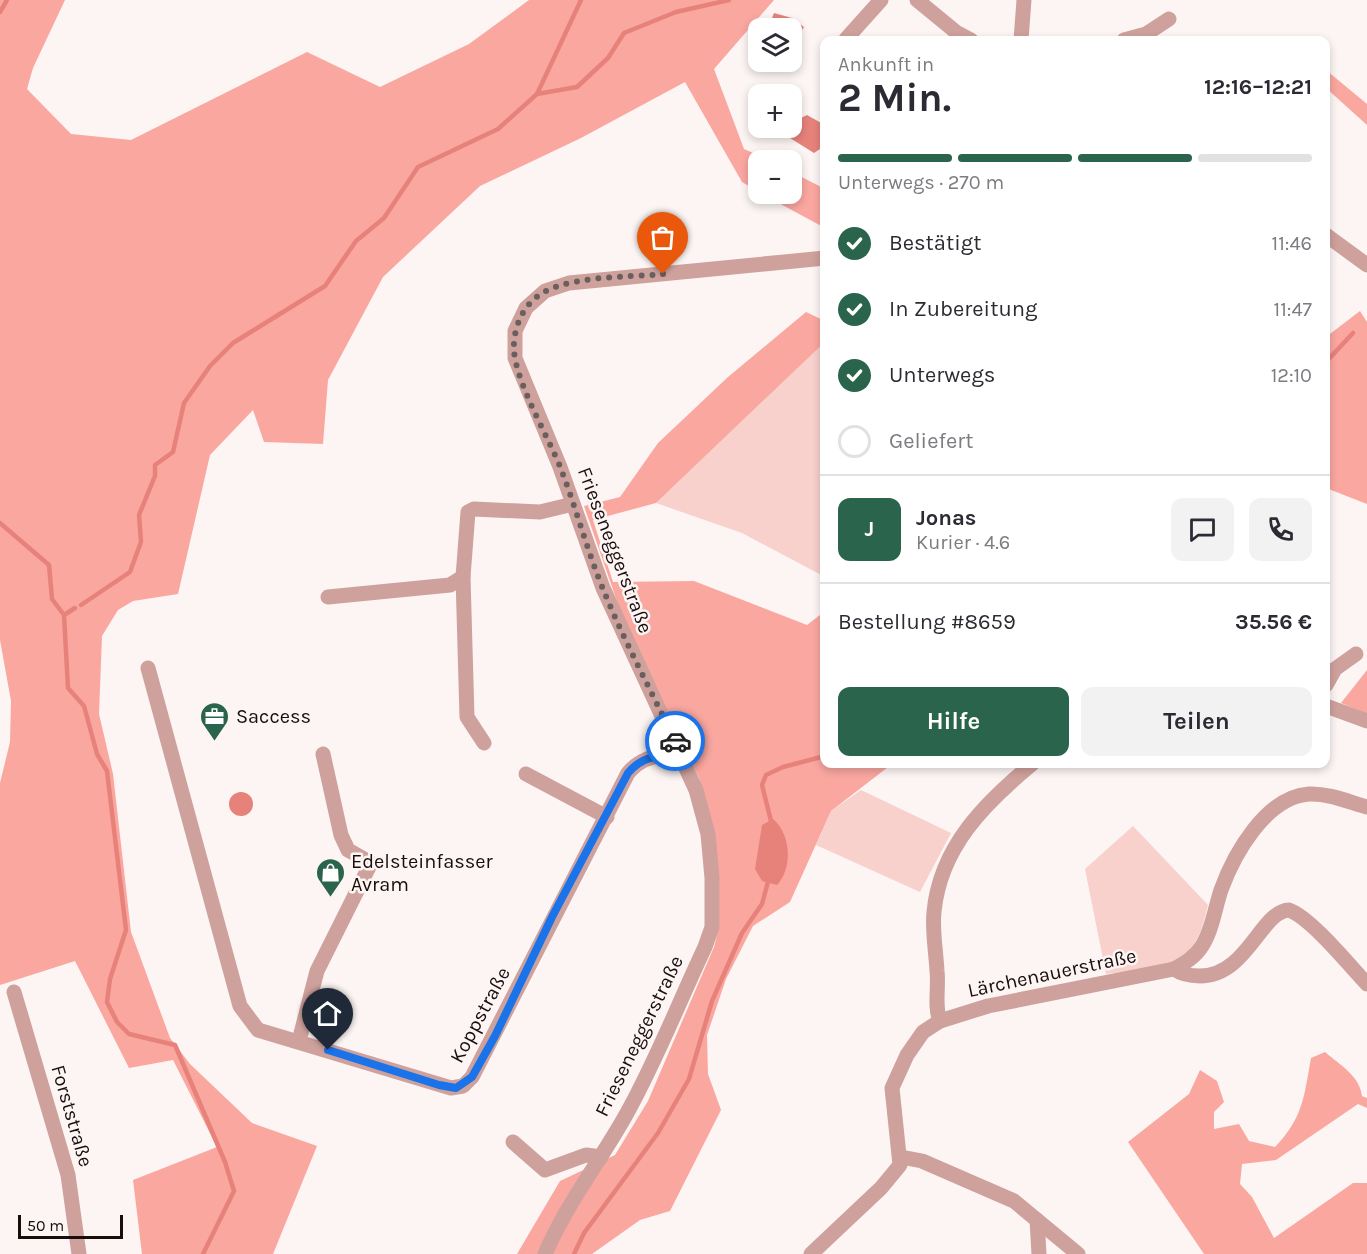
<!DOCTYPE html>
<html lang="de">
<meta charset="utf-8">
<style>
:root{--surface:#fff;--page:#f2f2f3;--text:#2b2b33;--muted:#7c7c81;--line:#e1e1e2;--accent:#2b644c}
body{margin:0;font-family:Karla,sans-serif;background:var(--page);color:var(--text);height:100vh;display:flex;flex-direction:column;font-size:22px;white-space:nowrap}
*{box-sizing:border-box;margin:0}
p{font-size:20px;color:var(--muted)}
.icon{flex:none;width:33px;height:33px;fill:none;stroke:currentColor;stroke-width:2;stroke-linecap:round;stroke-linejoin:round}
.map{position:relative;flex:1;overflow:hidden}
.panel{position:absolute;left:820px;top:36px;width:510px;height:732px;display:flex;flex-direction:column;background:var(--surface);border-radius:12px;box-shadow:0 3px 9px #0003}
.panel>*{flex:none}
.fabs{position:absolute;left:748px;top:18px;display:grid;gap:12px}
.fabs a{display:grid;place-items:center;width:54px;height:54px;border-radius:12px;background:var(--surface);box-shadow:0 3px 9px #0003;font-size:30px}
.scale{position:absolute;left:18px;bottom:15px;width:105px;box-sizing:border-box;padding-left:6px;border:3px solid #1a0e0d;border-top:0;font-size:16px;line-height:21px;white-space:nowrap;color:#1a0e0d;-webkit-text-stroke:4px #fcf5f4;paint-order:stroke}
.pin{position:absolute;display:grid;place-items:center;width:51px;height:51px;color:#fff;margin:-62px -26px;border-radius:50% 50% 50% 0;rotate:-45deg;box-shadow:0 0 6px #0007}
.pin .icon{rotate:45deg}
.courier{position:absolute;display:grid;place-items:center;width:60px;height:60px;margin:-30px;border:4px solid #1a73e8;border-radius:50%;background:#fff;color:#222;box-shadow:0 2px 8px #0007}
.overview em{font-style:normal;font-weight:700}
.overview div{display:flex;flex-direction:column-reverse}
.overview{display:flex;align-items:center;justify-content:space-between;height:102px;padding:0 18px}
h1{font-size:39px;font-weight:700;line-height:45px}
.bar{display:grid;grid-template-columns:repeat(4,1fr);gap:9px 6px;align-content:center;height:72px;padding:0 18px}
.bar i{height:8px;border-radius:4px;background:var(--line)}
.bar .on{background:var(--accent)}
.bar p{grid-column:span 4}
.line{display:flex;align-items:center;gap:15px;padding:0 18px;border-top:2px solid var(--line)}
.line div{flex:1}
.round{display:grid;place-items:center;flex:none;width:63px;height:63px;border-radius:12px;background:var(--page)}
ol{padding:0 18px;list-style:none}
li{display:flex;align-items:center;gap:18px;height:66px}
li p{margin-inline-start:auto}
li .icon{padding:6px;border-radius:50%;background:var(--accent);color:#fff;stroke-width:4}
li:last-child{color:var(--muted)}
li i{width:33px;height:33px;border:3px solid var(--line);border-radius:50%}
.button{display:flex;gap:12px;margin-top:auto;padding:12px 18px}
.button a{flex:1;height:69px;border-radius:12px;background:var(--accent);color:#fff;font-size:24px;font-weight:700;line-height:69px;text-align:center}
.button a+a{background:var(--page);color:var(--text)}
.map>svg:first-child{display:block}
.green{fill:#f8d0cc}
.forest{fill:#faa7a0}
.water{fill:#e7827b}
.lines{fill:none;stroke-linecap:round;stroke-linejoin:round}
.stream{stroke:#e7827b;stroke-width:4.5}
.minor{stroke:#cfa19c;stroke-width:15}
.done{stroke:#695f5e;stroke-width:6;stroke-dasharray:0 10.8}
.route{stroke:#1a73e8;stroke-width:8}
.labels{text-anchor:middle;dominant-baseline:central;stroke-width:5;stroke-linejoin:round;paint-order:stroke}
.street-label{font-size:20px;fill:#1a0e0d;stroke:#fcf5f4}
.poi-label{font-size:20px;fill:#1a0e0d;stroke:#fcf5f4;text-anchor:start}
</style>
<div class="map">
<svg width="1367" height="1254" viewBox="0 0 1367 1254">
<rect width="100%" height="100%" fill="#fcf5f4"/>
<!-- green -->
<g class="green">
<polygon points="825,342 825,577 742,533 656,503"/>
<polygon points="861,790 951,833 920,892 816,845 831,811"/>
<path d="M1133,826l75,79c-3,12 -6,26 -12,36 -17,31 -60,29 -90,33l-21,-105z"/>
</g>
<!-- forest -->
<g class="forest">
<polygon points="0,0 65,0 33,68 27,89 71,134 131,140 307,52 380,87 469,44 529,0 774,0 714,69 744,149 769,160 759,160 759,192 742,182 685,82 581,138 480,186 383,277 328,380 323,444 264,442 253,410 210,455 178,594 133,601 118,610 102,636 99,714 113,774 131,932 170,1038 190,1064 252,1123 317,1146 273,1254 142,1254 133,1180 217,1147 173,1060 129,1068 75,961 0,985 0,783 10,742 11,701 0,640"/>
<polygon points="1326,70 1367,104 1367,125 1326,88"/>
<polygon points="792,172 825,189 825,228 762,194 792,194"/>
<polygon points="1360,311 1367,322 1367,504 1326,488 1326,337"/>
<polygon points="806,312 825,321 825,342 656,503 593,520 613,582 694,581 807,625 825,611 825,764 892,764 831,811 790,902 753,926 726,979 707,1035 708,1074 721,1110 670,1211 640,1220 592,1254 517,1254 560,1181 615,1155 648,1101 714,947 717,935 718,891 707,803 699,778 628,633 584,506 620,497 658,443 728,377"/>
<polygon points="1367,670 1367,714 1341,703"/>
<path d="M1325,1052c15,13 35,24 37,44l5,2v10l-9,-4 -82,56 -34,4 -2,20 12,13 22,41 79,-55h14v71h-163l-76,-112 61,-48 11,-24 17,11 7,21 -10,10v17l25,-5 10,17 26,6c28,-29 29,-50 36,-89z"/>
</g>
<!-- water -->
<g class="water">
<path d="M774,13l18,5 12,9 -4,6c-9,-6 -19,-5 -30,-10z"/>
<path d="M807,115l16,9 2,6 -5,19 -6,4 -24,-15c-1,-11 7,-19 17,-23z"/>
<circle cx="241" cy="804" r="12"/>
<path d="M773,819c18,15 20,49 4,66l-15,-4 -7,-12 7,-44z"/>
</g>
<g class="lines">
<!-- stream -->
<g class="stream">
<polyline points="0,12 7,0"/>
<polyline points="537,94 581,0"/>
<polyline points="1326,362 1353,333"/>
<polyline points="0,523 49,565 52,599 64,615 68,688 84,706 97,754 107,771 126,930 110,979 107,1002 117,1022 129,1034 175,1045 225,1162 234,1191 203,1254"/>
<polyline points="81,605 130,572 141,542 139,515 155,476 155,465 173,452 184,403 210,366 233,343 325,286 356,241 384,218 418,167 498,129 537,94 577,87 608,58 624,33 676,12 729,0"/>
<polyline points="64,615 75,608"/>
<polyline points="772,825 762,785 766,775 783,767 825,756"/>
<polyline points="574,1254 584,1233 658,1133 689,1079 712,1001 742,933 762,904 769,878"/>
</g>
<!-- minor -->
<g class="minor">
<polyline points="917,0 956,32 971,40"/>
<polyline points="846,39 881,0"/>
<polyline points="1021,40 1024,0"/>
<polyline points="1124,40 1146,34 1169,19"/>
<polyline points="1326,235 1367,265"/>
<polyline points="328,597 450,585 463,577"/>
<path d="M148,668l92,338 18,24 193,58 12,-2 9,-9 156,-304c14,-17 33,-19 53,-18"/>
<polyline points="1326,685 1335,669 1356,654"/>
<polyline points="1326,706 1367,721"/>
<polyline points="484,743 467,717 463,577 468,512 474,509 540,512 573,504"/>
<polyline points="526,774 607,817"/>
<path d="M1174,969c7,5 17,7 26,7 47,0 61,-65 89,-66 22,8 60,55 78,74"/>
<polyline points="14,992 68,1175 79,1254"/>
<path d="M940,1021c-6,-15 -1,-34 -3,-50 -1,-19 -5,-41 -3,-59 6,-65 51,-109 98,-148"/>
<polyline points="299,1041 317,971 371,863 348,850 341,835 323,754"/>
<polyline points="513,1142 545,1170 586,1155 601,1157"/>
<polyline points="901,1157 922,1161 1014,1201 1078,1254"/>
<polyline points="1037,1220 1039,1254"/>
<path d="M545,1254c22,-51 56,-94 82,-141 30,-54 52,-111 78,-166l7,-20v-49l-4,-44 -12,-44 -93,-202 -43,-121 -45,-109v-27l11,-23 19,-17 24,-8 256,-25"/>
<path d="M811,1254l70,-66 19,-23 -8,-77 15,-33 16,-23 17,-11 48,-15 186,-37c11,-6 21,-12 28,-23 10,-15 13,-38 19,-56 13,-36 45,-93 88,-96 19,-1 40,8 58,13"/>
</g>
</g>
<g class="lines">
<!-- done -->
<path class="done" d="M663,274c-37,4 -104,0 -131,27 -13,13 -19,32 -18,50 3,34 34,85 47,118 15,39 26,81 42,120 21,52 48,101 72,152"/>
<!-- route -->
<path class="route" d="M328,1050l111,35 17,3 16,-11 23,-41 57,-119 76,-144c14,-17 33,-19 53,-17l-6,-15"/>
</g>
<!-- icons -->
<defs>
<symbol id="office-pin" viewBox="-11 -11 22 30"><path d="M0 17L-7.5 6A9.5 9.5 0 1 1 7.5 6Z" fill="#2b644c" stroke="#fcf5f4"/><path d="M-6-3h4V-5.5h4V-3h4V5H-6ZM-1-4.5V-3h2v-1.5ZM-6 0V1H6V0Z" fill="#fff"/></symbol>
<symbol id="shop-pin" viewBox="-11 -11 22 30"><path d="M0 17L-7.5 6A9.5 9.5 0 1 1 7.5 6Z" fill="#2b644c" stroke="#fcf5f4"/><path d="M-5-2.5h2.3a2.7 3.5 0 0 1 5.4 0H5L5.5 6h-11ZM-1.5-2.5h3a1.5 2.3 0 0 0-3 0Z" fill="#fff"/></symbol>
</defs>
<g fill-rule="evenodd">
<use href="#office-pin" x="198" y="700" width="33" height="45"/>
<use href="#shop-pin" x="314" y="856" width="33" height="45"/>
</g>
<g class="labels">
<!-- street labels -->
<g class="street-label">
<text transform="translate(615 550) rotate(69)">Frieseneggerstraße</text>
<text transform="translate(1052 973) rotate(-12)">Lärchenauerstraße</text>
<text transform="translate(480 1015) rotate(-62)">Koppstraße</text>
<text transform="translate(639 1036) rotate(-64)">Frieseneggerstraße</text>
<text transform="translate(72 1116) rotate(74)">Forststraße</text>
</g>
<!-- poi labels -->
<g class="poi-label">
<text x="236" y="716">Saccess</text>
<text x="351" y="861">Edelsteinfasser<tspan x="351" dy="23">Avram</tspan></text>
</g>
</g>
</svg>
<div class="fabs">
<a><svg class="icon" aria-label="layers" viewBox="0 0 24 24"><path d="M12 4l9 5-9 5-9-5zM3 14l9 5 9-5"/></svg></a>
<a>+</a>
<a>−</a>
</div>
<div class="scale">50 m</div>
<div class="pin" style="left:663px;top:274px;background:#ea580c"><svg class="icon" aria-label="bag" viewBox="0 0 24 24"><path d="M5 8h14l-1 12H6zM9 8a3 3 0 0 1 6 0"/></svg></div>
<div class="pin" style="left:328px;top:1050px;background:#1f2937"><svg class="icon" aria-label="home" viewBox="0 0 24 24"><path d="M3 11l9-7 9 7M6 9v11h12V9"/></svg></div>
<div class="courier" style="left:675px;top:741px"><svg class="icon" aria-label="car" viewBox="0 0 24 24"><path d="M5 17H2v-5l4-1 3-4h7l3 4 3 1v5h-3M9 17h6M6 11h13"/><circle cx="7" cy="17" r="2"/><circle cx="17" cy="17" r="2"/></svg></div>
<section class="panel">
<div class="overview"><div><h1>2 Min.</h1><p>Ankunft in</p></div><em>12:16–12:21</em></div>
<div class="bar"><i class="on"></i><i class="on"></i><i class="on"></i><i></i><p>Unterwegs · 270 m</p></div>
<ol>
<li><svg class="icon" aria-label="check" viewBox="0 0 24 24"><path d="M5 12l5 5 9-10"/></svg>Bestätigt<p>11:46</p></li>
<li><svg class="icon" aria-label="check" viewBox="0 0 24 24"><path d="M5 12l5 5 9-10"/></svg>In Zubereitung<p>11:47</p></li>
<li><svg class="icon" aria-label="check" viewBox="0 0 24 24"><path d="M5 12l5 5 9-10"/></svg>Unterwegs<p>12:10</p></li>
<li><i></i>Geliefert</li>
</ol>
<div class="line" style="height:108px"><b class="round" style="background:var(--accent);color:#fff">J</b><div><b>Jonas</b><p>Kurier · 4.6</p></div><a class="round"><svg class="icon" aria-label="chat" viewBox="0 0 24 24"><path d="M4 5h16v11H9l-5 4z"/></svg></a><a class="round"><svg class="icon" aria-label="phone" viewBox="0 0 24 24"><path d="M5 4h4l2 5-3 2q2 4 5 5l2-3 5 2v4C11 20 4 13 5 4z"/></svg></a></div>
<div class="line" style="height:78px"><div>Bestellung #8659</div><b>35.56 €</b></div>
<div class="button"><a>Hilfe</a><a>Teilen</a></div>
</section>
</div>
